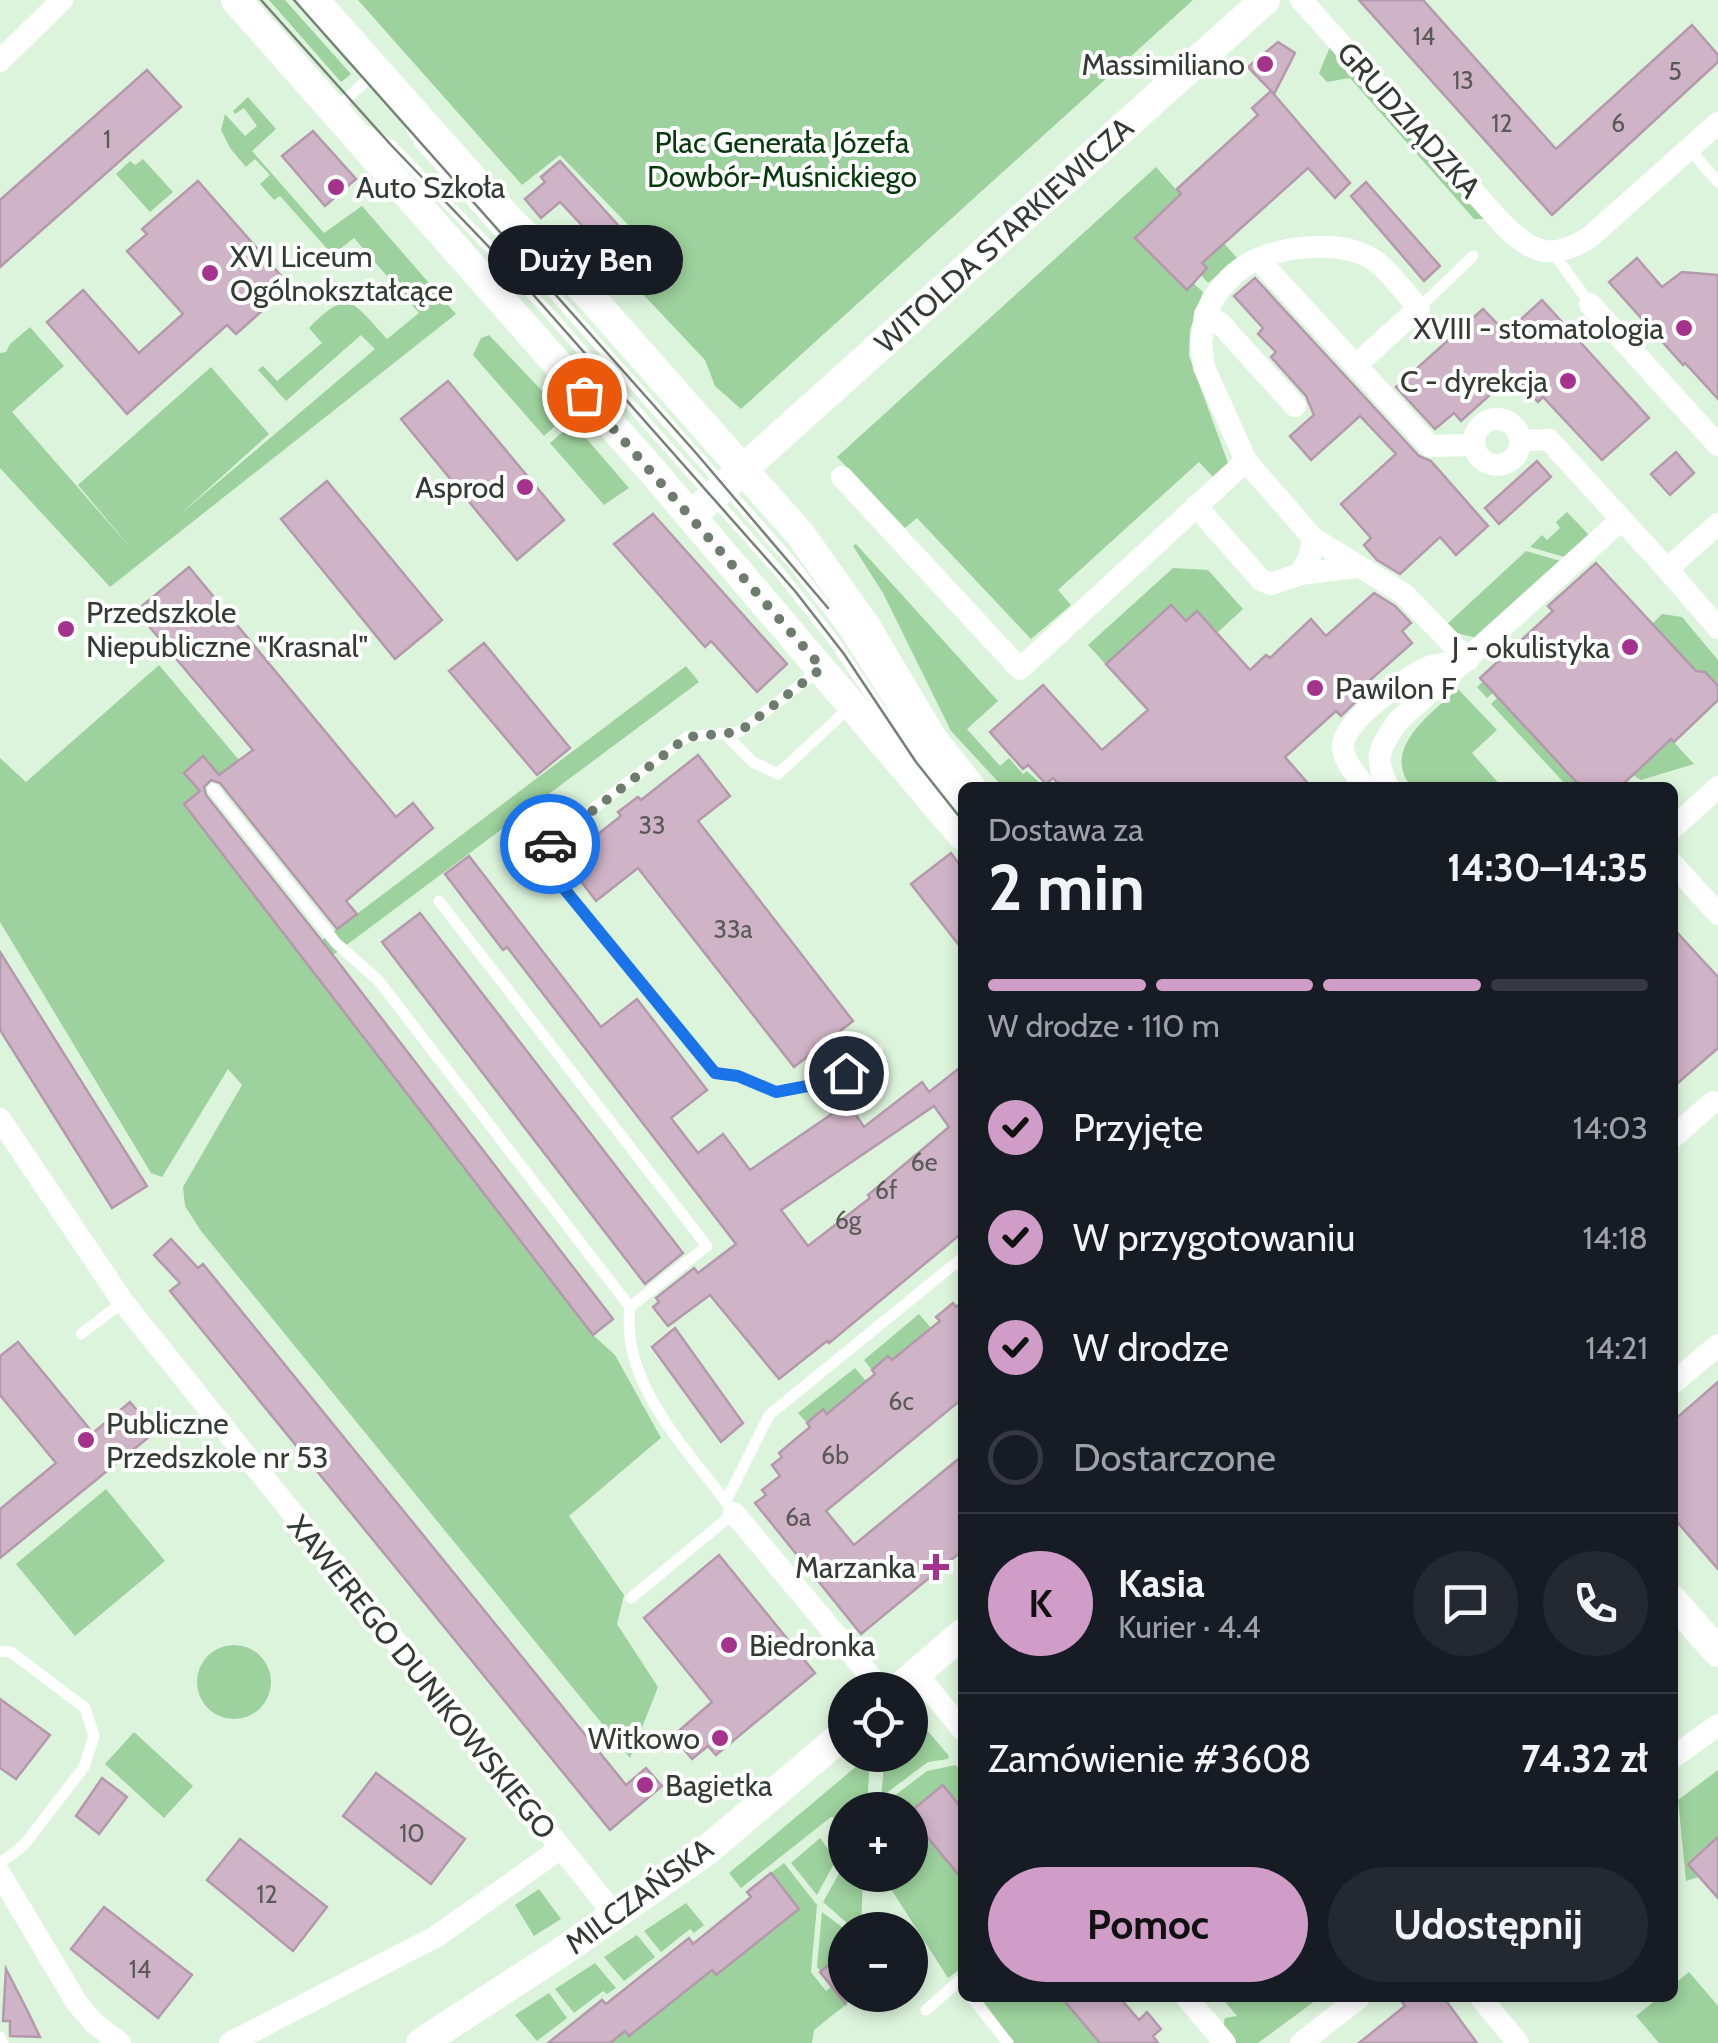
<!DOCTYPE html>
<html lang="pl">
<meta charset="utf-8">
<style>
:root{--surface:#171b24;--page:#242831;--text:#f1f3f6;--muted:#9ea1a6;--line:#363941;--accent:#cf9dc7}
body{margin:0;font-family:Cabin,sans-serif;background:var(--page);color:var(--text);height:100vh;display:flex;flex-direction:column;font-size:38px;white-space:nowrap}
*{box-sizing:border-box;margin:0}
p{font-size:32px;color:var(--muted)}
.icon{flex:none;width:55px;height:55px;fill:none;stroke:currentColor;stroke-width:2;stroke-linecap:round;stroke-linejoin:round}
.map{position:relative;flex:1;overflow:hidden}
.drawer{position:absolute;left:958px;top:782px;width:720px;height:1220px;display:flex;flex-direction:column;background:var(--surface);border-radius:15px;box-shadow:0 5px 15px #0003}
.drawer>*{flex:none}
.tools{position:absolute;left:828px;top:1672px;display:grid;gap:20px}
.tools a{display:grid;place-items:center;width:100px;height:100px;border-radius:50%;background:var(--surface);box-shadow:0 5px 15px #0003;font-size:50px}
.pin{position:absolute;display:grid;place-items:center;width:85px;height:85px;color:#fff;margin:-42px;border:5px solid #fff;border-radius:50%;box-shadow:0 2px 10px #0007}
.courier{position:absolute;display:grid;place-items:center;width:100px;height:100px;margin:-50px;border:8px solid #1a73e8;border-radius:50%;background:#fff;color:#222;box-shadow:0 2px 12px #0007}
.bubble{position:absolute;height:70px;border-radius:35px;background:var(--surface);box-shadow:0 5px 15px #0003;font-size:32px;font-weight:700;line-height:70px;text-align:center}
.overview em{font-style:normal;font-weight:700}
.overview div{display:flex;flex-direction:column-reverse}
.overview{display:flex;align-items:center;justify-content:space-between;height:170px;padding:0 30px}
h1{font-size:65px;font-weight:700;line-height:75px}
.bar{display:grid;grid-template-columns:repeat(4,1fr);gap:15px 10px;align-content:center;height:120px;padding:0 30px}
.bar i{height:12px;border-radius:8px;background:var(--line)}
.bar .active{background:var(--accent)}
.bar p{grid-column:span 4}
.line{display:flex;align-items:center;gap:25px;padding:0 30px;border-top:2px solid var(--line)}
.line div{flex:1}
.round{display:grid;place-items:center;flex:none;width:105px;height:105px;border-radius:52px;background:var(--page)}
ol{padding:0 30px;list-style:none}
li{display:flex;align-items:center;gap:30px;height:110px}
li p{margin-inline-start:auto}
li .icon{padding:10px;border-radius:50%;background:var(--accent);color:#111;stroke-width:4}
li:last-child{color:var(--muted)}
li i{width:55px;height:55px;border:5px solid var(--line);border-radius:50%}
.button{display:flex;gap:20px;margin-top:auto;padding:20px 30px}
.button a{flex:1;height:115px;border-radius:60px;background:var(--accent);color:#111;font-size:40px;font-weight:700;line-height:115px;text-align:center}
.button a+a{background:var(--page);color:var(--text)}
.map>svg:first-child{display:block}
.green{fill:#9dd19d}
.building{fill:#cfb3c6;stroke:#b499ac;stroke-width:2.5;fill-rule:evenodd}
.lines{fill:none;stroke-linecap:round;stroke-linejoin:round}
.service{stroke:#fff;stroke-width:11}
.minor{stroke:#fff;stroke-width:22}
.tertiary{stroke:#fff;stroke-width:30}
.tram{stroke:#758374;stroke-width:2.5}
.done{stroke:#6e7c6e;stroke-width:10;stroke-dasharray:0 18}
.route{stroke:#1a73e8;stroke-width:12}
.poi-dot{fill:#a5338e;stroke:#fff;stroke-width:4}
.labels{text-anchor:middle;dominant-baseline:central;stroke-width:8;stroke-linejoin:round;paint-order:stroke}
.number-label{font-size:25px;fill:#5a5a57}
.poi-label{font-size:30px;fill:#333c32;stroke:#fff;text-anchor:end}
.street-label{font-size:30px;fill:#333c32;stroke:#fff}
.park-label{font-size:30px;fill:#063a0d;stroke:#fff}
</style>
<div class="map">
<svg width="1718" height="2043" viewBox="0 0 1718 2043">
<rect width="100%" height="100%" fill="#ddf4dc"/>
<!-- green -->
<g class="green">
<polygon points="269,0 285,0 351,74 341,82"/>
<polygon points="358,0 1193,0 741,409 715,386 705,360 623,273 642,239 560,155 522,185"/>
<polygon points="1330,47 1486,219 1474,219 1350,78 1327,82 1319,73"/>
<path d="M248,97l28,32 -24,22 72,82 38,-27 94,108 -346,273 -110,-119v-115l6,-1 4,-8 20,-17 34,39 -52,46 123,141 -57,-68 133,-118 58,67 -92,83 198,-168 -14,-14 -75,66 -28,-31 5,-4 14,15 45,-38 -13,-15c41,-42 44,-25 78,11l32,-26 -65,-75 -15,12 -9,2 -50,-56 -6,4 -14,-16 10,-9 -15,-16 -9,8 -16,-19 -9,-18 4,-16 20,22 12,-10 -13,-18 -9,6 -2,-3z"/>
<polygon points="143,159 173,192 150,212 116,174 130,161 135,165"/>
<polygon points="1156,167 1238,259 1208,283 1201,275 1207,268 1158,216 1136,237 1186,290 1193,283 1203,292 1190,330 1189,356 1228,463 1213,477 1199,462 1058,590 1071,605 1031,639 917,518 905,528 837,457"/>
<polygon points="489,335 566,416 544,436 473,355 481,338"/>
<polygon points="573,423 629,488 604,505 550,443"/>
<polygon points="1567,512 1589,535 1568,558 1530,547 1542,535 1547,540 1560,528 1556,522"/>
<polygon points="856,544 998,701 967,729 1000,766 1009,758 1023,774 1027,771 1044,787 1003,787 951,731 883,593 853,546"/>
<polygon points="1526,551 1564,562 1478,638 1455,633 1445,626"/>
<polygon points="1173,568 1208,570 1243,609 1217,633 1197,612 1120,680 1088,645"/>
<polygon points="1662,614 1682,617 1718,660 1718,686 1705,672 1696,671 1652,624"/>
<polygon points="1544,623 1657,724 1694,764 1641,780 1494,692 1487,698 1477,687"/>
<polygon points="159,665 239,760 219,775 202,757 184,773 200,791 184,805 301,956 686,666 699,682 313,970 593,1335 615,1355 661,1438 569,1516 624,1595 617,1624 658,1687 630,1758 201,1231 185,1206 183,1187 242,1085 228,1069 162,1177 151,1173 0,922 0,758 26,782"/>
<path d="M1458,689l39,41 -25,23 30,34h-90c-33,-38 21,-75 46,-98z"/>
<polygon points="1498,697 1582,787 1568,787 1491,704"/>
<polygon points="919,1314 931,1328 892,1360 888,1357 872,1370 864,1360"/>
<polygon points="855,1368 866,1381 827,1414 823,1410 807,1423 798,1413"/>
<polygon points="106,1489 165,1561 75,1636 16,1564"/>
<circle cx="234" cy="1682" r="37"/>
<polygon points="910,1725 926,1729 949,1756 948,1759 928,1762 881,1797 885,1757 910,1755"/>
<polygon points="134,1732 193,1786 164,1818 105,1764"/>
<polygon points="870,1755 867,1810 845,1810 845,1821 831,1817 741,1888 729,1873"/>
<polygon points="956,1765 962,1773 962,1809 943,1786 910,1812 881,1810 881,1806 927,1771"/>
<polygon points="1718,1770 1718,1836 1687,1863 1699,1877 1686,1881 1678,1800"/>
<polygon points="910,1816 962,1879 962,1972 960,1969 948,1978 882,1875 910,1875"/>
<polygon points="820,1838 836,1860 817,1895 791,1863"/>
<polygon points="784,1863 817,1905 811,1972 826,1991 832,1986 845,1995 858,1995 814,2030 812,2043 610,2043 625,2031 629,2036 712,1970 716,1975 799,1909 771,1873"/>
<polygon points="845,1863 845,1875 863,1875 861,1930 855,1930 823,1902"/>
<polygon points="539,1889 561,1919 534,1936 515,1905"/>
<polygon points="686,1903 704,1925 694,1933 690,1929 661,1952 644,1931"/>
<polygon points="822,1912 846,1930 845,1966 821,1971 817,1967"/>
<polygon points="637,1935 655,1957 624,1981 604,1957"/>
<polygon points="595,1963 616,1988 607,1994 603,1991 574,2013 555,1989"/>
<polygon points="1689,1972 1718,2006 1718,2043 1659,2043 1636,2016 1658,1998 1672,1998 1673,1985"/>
<polygon points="549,1993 567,2018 537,2041 515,2015"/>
<polygon points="981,1998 1062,1998 1100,2043 1014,2043"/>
<polygon points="1222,1998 1319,1998 1258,2043 1236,2043 1223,2027 1225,2018 1237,2016"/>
</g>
<!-- building -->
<g class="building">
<polygon points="1359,0 1423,0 1556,149 1692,25 1718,55 1718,62 1552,215"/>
<polygon points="1278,42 1295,53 1274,94 1248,67"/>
<polygon points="147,70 181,107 0,267 0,200"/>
<polygon points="1271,91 1350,183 1335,198 1308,168 1202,263 1207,268 1187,290 1135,238 1181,194 1177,189 1258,115 1252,108"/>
<polygon points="313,131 356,179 325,206 282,156"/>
<polygon points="560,161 646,256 631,269 595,229 590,234 560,202 541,218 525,199 545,182 541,177"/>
<polygon points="198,181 290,286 236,334 227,325 127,414 47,322 83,290 139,353 183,314 127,251 147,234 142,229"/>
<polygon points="1366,182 1440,266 1424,281 1351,196"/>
<polygon points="1637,258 1662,287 1682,272 1718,275 1718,399 1685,363 1683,365 1609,282"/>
<polygon points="1255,278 1419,456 1431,461 1488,526 1456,555 1440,537 1400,574 1377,560 1364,545 1371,538 1341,504 1396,454 1360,416 1311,460 1290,436 1314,415 1306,396 1271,357 1276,352 1258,334 1263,328 1234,296"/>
<polygon points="1542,300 1649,418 1602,460 1543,397 1538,402 1513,374 1461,421 1454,413 1435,429 1396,387 1483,309 1506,333"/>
<polygon points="448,381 564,520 517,560 401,419"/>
<polygon points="1676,452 1694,473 1670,495 1651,474"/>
<polygon points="1537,461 1551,477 1499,524 1485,508"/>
<polygon points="327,481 442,620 395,659 281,519"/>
<polygon points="653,514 787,664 757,692 711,641 705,647 614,544"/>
<polygon points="1596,563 1696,671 1705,672 1718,686 1718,700 1674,742 1671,739 1619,788 1582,788 1480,678 1553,611 1548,606"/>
<polygon points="189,567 396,817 413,803 433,828 346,901 357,914 337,929 220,783 211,780 204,787 206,795 322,941 613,1319 593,1335 184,804 200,791 184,773 203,756 219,775 253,750 136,611"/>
<polygon points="1374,593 1395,606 1411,623 1402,631 1412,643 1369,681 1373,685 1341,716 1336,711 1285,757 1312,788 1062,788 1053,778 1046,784 1028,765 1023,769 990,732 1043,685 1102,750 1148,710 1106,664 1171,605 1186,621 1197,611 1250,670 1266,655 1270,658 1311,619 1326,636"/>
<polygon points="484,643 570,748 537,775 449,671"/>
<polygon points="698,755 730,796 698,821 853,1021 794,1067 638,868 596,901 565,860 621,816 618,812 638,797 641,800"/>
<polygon points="951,853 962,868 962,949 911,884"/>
<path d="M469,856l132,171 36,-28 70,91 -36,28 27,35 25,-19 27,36 98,-67 16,24 58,-45 7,10 33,-26v167l-133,110 -2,-2 -48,38 -69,-84 -42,31 -15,-19 6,-5 -3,-4 38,-30 4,5 38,-29 -229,-297 -4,3 -58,-76zM934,1106l15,21 -81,68 2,3 -62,48 -27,-36z"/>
<polygon points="420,913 683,1253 645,1284 382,942"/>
<polygon points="1672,927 1718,977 1718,1048 1672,1088"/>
<polygon points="0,952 147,1186 112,1208 0,1030"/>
<polygon points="171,1239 198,1268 203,1264 626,1785 646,1768 662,1786 610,1830 170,1291 180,1283 154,1255"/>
<polygon points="962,1302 962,1399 826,1511 854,1545 962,1456 962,1551 861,1634 755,1503 766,1495 762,1490 780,1476 772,1465 782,1457 779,1453 810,1427 807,1423 823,1409 827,1414 875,1374 872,1370 888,1356 892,1360 940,1321 936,1317 953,1303 956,1307"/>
<polygon points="675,1328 743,1423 721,1442 652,1347"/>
<polygon points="18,1342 93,1433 130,1402 155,1432 0,1558 0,1509 56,1463 0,1395 0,1356"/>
<polygon points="1718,1382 1718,1569 1672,1516 1672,1422"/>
<polygon points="719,1555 815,1673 716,1755 708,1746 692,1759 673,1736 712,1702 644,1618"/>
<polygon points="0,1699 50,1735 16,1779 0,1768"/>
<polygon points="376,1773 465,1839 431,1884 343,1816"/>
<polygon points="102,1778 127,1797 99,1834 76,1816"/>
<polygon points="943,1785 962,1809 962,1879 910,1816 910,1812"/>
<polygon points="1718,1837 1718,1898 1688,1864"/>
<polygon points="240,1839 327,1907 293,1951 207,1880"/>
<polygon points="771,1873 799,1909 716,1975 712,1970 629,2036 625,2031 610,2043 548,2043 602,2000 606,2004 689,1938 693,1944 751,1897 747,1892"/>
<polygon points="104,1907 192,1975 158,2018 71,1949"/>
<polygon points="845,1952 845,2003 820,1972"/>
<polygon points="6,1969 28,2012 40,2037 10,2036 10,2021 3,2021"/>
<polygon points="1062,1998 1120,1998 1139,2020 1147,2012 1161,2029 1153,2036 1158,2043 1100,2043"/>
<polygon points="1399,1998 1444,1998 1477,2043 1359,2043 1405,2006"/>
</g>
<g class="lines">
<!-- service -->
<g class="service">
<polyline points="334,110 376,72"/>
<polyline points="365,130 391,145 500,258 780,573 832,638 882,712 962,809"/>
<polyline points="412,130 421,144 794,565 843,629 946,790"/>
<polyline points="1689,149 1718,182"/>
<polyline points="1553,252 1590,304"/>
<polyline points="1419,308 1473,256"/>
<polyline points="819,670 739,732 687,737 552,840 544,856 548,869 715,1073 738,1076 776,1091 818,1084 846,1073 878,1049"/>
<polyline points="725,734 753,762 778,774 850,707"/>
<path d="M213,789l123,154 42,37 252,327c-10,80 62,146 104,206l-103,85"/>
<polyline points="439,901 707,1246 630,1307"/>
<polyline points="81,1334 123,1302"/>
<polyline points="726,1501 769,1415 962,1258"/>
<polyline points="0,1651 11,1652 85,1708 94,1736 84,1767 24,1845 0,1863"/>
<polyline points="972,1998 1008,2043"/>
<polyline points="926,2010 959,1981 962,1985"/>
<polyline points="0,2037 3,2043"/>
</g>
<!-- minor -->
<g class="minor">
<path d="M1301,0l200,222c30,31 50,40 89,15l128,-114"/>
<polyline points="0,61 62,0"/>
<path d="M1258,259c32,-14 87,-19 117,2 16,12 30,32 44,47l-63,57"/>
<polyline points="1590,304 1718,445"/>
<path d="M1205,315c11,-25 27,-45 53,-56l172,187 44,-1"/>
<polyline points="1295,406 1219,322 1205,315 1201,343 1204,367 1246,461 1313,538 1404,594 1468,660"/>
<circle cx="1497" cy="442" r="23"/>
<polyline points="1521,440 1549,440 1667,569 1718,524"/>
<polyline points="842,477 1020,669 1246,461"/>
<polyline points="1196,506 1261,580 1271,584 1300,574 1310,556 1313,538"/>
<polyline points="1667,569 1718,628"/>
<polyline points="1300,574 1356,567"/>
<path d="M1366,788c-9,-12 -23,-27 -23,-42 -1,-24 64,-70 86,-79 12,-4 26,-5 39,-7"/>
<path d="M1389,788c-17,-30 -9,-41 9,-67l223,-201"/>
<polyline points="1672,829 1718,787"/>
<polyline points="1672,863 1718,914"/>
<polyline points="0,1119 123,1302 615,1915"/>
<polyline points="1672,1138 1713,1102"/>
<polyline points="1672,1384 1718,1345"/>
<polyline points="734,1513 882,1690"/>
<polyline points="916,1673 962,1729"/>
<polyline points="1672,1758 1718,1725"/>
<polyline points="0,1874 77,2003 93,2022 120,2043"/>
<polyline points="1187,1998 1225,2043"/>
<polyline points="1481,1998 1518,2043"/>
<polyline points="230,2043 437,1936 561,1848"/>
<polyline points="1301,2043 1359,1998"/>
</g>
<!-- tertiary -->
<g class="tertiary">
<polyline points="236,0 654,473 962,835"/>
<polyline points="314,0 511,222 585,291 800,534 864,624 931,737 971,788"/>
<polyline points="691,516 1265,0"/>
<polyline points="1672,1600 1718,1652"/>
<polyline points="897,1690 962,1634"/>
<polyline points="421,2043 560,1953 706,1851 845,1733"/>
</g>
<!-- tram -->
<g class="tram">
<polyline points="261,0 391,145 514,273 795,591 844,654 916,762 962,820"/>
<polyline points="294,0 696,453 828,608"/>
</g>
</g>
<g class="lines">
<!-- done -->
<polyline class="done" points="550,844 687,737 739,732 822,668 584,395"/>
<!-- route -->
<polyline class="route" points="550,844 544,856 548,869 715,1073 738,1076 776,1092 818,1084 846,1073"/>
</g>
<!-- markers -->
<g class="poi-dot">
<circle cx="1265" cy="64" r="10"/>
<circle cx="336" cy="187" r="10"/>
<circle cx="210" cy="273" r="10"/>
<circle cx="1684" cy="328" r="10"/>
<circle cx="1568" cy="381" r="10"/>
<circle cx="525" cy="487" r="10"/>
<circle cx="66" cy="629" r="10"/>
<circle cx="1630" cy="647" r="10"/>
<circle cx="1315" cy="688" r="10"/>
<circle cx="86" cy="1440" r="10"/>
<path d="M931 1552h10v10h10v10h-10v10h-10v-10h-10v-10h10z"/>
<circle cx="729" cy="1645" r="10"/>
<circle cx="720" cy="1738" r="10"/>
<circle cx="645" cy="1785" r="10"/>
</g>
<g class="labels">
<!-- number labels -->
<g class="number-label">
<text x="1424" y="36">14</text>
<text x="1675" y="71">5</text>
<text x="1463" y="80">13</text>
<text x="1502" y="123">12</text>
<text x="1618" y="123">6</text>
<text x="107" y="139">1</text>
<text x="652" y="825">33</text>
<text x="733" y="929">33a</text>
<text x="924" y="1162">6e</text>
<text x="886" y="1190">6f</text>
<text x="848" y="1220">6g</text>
<text x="901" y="1401">6c</text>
<text x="835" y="1455">6b</text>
<text x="798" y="1517">6a</text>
<text x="412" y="1833">10</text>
<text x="267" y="1894">12</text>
<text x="140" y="1969">14</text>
</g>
<!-- poi labels -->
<g class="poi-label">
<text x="1245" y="64">Massimiliano</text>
<text x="356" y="187" text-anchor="start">Auto Szkoła</text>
<text x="230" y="256" text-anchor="start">XVI Liceum<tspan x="230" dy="34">Ogólnokształcące</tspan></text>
<text x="1664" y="328">XVIII - stomatologia</text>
<text x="1548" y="381">C - dyrekcja</text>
<text x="505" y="487">Asprod</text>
<text x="86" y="612" text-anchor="start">Przedszkole<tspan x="86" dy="34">Niepubliczne "Krasnal"</tspan></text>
<text x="1610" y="647">J - okulistyka</text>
<text x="1335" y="688" text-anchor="start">Pawilon F</text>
<text x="106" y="1423" text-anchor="start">Publiczne<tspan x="106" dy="34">Przedszkole nr 53</tspan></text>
<text x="916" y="1567">Marzanka</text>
<text x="749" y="1645" text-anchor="start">Biedronka</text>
<text x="700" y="1738">Witkowo</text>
<text x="665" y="1785" text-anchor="start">Bagietka</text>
</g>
<!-- street labels -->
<g class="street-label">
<text transform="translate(1409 120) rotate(48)">GRUDZIĄDZKA</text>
<text transform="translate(1004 235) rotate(-42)">WITOLDA STARKIEWICZA</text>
<text transform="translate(422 1677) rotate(51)">XAWEREGO DUNIKOWSKIEGO</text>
<text transform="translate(639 1896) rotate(-36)">MILCZAŃSKA</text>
</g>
<!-- park labels -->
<g class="park-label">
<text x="782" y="142">Plac Generała Józefa<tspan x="782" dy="34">Dowbór-Muśnickiego</tspan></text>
</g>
</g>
</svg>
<div class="tools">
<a><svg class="icon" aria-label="locate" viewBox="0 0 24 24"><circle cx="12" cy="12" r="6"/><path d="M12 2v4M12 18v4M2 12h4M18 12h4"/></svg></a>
<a>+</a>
<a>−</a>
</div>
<div class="pin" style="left:584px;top:395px;background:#ea580c"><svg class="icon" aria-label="bag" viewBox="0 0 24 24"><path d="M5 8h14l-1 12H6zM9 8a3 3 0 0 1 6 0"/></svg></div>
<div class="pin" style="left:846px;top:1073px;background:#1f2937"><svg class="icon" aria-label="home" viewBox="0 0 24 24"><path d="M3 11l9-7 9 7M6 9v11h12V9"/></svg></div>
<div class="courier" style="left:550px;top:844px"><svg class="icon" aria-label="car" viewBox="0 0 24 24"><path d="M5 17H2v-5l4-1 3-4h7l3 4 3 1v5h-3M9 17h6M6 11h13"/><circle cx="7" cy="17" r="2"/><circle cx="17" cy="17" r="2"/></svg></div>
<div class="bubble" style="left:488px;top:225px;width:195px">Duży Ben</div>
<section class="drawer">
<div class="overview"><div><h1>2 min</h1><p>Dostawa za</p></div><em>14:30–14:35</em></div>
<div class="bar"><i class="active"></i><i class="active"></i><i class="active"></i><i></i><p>W drodze · 110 m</p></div>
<ol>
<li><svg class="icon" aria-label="check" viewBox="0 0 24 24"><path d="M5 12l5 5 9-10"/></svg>Przyjęte<p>14:03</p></li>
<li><svg class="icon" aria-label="check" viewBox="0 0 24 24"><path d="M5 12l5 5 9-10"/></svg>W przygotowaniu<p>14:18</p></li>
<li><svg class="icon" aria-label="check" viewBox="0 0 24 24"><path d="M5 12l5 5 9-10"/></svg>W drodze<p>14:21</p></li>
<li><i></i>Dostarczone</li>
</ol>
<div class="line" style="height:180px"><b class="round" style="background:var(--accent);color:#111">K</b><div><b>Kasia</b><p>Kurier · 4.4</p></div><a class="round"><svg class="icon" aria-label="chat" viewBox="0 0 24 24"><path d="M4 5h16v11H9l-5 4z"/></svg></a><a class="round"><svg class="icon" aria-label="phone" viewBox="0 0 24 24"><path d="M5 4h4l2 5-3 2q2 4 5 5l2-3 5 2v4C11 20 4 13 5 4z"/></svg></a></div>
<div class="line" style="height:130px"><div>Zamówienie #3608</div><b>74.32 zł</b></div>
<div class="button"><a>Pomoc</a><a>Udostępnij</a></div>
</section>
</div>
